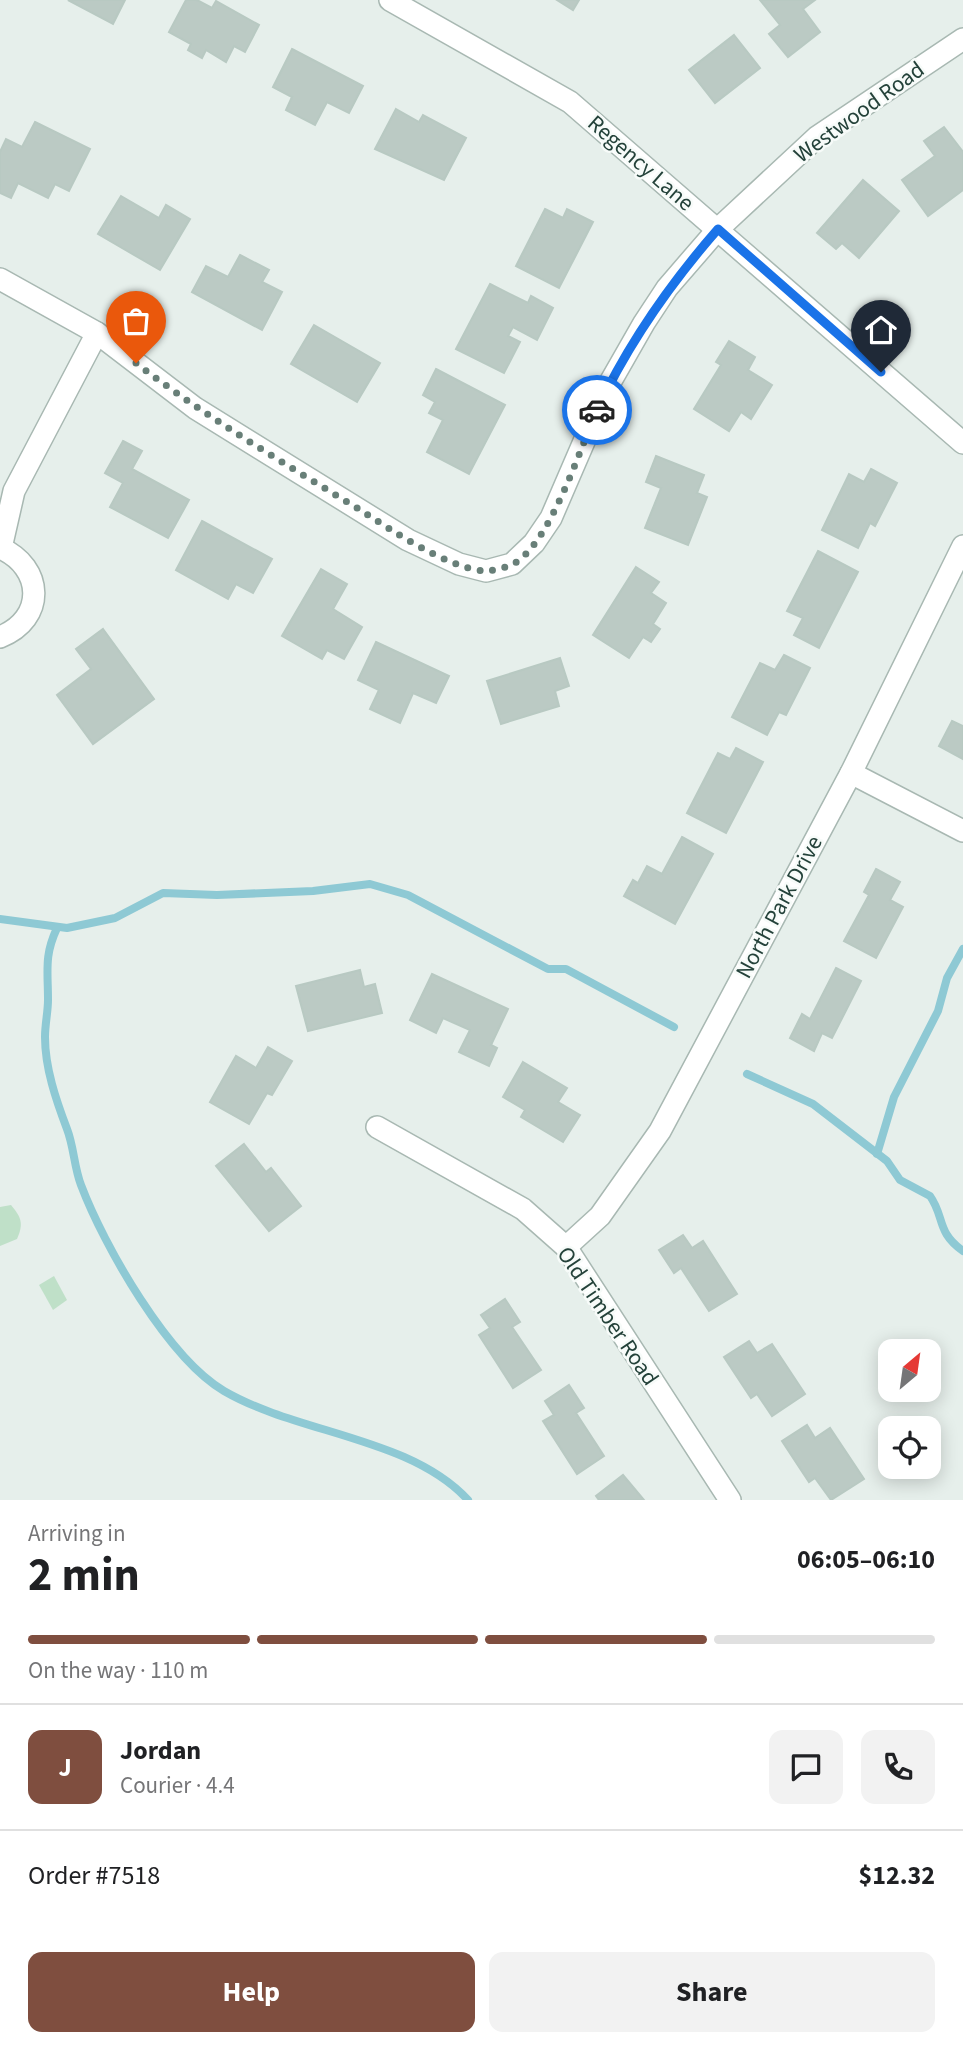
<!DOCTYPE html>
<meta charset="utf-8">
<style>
:root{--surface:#fff;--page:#f2f2f2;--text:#202124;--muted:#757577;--line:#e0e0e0;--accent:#7f4e3f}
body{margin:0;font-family:"Source Sans 3",sans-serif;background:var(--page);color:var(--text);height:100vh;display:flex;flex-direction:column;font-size:26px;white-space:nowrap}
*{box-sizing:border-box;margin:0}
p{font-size:23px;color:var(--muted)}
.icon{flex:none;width:38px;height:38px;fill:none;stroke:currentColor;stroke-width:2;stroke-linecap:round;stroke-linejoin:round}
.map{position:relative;height:1500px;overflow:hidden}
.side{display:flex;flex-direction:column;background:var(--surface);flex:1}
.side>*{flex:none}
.needle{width:46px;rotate:29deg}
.tools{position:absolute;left:878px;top:1339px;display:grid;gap:14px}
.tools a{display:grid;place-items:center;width:63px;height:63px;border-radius:14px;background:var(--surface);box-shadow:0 4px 18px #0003;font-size:35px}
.pin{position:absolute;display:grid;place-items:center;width:60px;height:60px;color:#fff;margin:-72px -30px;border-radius:50% 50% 50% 0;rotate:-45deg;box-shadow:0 0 7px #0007}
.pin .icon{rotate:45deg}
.courier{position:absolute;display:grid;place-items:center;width:70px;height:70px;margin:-35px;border:5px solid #1a73e8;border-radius:50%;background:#fff;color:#222;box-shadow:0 2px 9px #0007}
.headline em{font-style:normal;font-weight:700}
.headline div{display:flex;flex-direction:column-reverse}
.headline{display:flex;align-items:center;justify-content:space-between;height:119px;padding:0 28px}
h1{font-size:46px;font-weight:700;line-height:52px}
.bar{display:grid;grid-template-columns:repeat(4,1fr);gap:10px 7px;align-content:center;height:84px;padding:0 28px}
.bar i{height:9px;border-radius:5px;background:var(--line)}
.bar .current{background:var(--accent)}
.bar p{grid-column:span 4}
.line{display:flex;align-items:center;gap:18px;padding:0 28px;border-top:2px solid var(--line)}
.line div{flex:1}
.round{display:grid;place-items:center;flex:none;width:74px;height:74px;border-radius:14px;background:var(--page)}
.button{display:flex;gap:14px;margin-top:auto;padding:14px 28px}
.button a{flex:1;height:80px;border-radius:14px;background:var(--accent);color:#fff;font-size:28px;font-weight:700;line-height:80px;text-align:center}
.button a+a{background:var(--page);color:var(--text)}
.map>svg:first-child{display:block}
.green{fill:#bfe0c8}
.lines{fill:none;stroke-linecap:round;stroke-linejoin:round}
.stream{stroke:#8ec9d4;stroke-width:8}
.building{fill:#bbcac4;stroke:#b8c9c2;stroke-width:2}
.minor-casing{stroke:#a8b8b2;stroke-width:24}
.minor{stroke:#fff;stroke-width:21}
.done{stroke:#687f78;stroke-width:7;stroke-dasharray:0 12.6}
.route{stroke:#1a73e8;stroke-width:9}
.labels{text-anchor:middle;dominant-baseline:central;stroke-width:5;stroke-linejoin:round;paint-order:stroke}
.street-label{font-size:23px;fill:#24423a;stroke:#f7fbf9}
</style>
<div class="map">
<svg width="963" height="1500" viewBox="0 0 963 1500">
<rect width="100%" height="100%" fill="#e6efeb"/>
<!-- green -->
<g class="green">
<path d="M11,1205c10,12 13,18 6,34l-17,7v-39z"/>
<polygon points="54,1276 67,1300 53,1310 39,1285"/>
</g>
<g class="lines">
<!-- stream -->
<g class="stream">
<polyline points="0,919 67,928 115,918 163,893 217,895 313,891 370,884 408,895 548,969 566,969 674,1027"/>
<path d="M57,928c-13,28 -9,42 -9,72 0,12 -3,24 -3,37 0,31 11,63 22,92 7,18 7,38 14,56 23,61 87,173 143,206 74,43 186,46 244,109"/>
<path d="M747,1074l66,30 74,57 13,19 30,16c15,21 6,36 33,55"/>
<polyline points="877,1154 894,1097 938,1011 947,978 963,949"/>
</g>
</g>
<!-- building -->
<g class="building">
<polygon points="68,0 125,0 113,24"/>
<polygon points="186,0 197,0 212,8 216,1 259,25 245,52 234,46 226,62 206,50 202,58 188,50 191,44 169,32"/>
<polygon points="557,0 579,0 573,10"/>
<polygon points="760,0 815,0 803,9 820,32 788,57 769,34 780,25"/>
<polygon points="734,35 760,68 715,103 689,70"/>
<polygon points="292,49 363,86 349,113 327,102 315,125 286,110 292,97 273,87"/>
<polygon points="396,109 419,122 423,115 466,138 444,180 375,149"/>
<polygon points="35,122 90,149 69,191 55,184 48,198 18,183 11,198 0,193 0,152 6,139 22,147"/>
<polygon points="944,127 963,152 963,190 928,216 902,180 935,156 924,141"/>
<polygon points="863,180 899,211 859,258 842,243 836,249 817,233"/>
<polygon points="121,196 159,218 166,205 190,219 160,270 98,234"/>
<polygon points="545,209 563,218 567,209 593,222 559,288 516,266"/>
<polygon points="240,255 269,270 262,282 282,292 262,330 192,292 206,266 228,277"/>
<polygon points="490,284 528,303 531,296 553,308 537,340 513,327 508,336 520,342 504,373 456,349"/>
<polygon points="314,325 380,363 357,402 291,364"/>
<polygon points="729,341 755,357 748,370 772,385 751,419 741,412 729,431 694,409 721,365 716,362"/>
<polygon points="436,369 505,405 469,474 427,452 443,420 429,413 435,402 423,395"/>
<polygon points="123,441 142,451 132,469 189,500 168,538 110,507 123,483 105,473"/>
<polygon points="656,456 704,475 697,493 707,497 688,545 645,528 661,488 646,482"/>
<polygon points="871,469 897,483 875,526 870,523 858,548 822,530 849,474 864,482"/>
<polygon points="202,521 272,559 253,593 236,584 228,599 176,570"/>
<polygon points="818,551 858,572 819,648 794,635 803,618 787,611"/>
<polygon points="636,567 659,582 651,593 666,603 653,624 660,629 651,642 643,637 629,658 593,635"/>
<polygon points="321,569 347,584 333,609 362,627 344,659 327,650 322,659 282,636"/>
<polygon points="103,629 154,699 93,744 57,695 91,669 76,649"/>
<polygon points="376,642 449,676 436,703 413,693 400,723 370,709 379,690 358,680"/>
<polygon points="784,655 810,668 786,715 779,712 767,735 732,717 760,663 775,670"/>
<polygon points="560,658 569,686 555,691 559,706 501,724 487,681"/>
<polygon points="952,721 963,726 963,759 939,746"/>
<polygon points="736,748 763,762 726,833 687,813 718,753 730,759"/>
<polygon points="682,837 713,854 675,924 624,896 633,880 638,883 647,866 662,874"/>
<polygon points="876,869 900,882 890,900 903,907 876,958 844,941 869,895 864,892"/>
<polygon points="836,968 861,981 832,1038 822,1033 814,1051 790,1038 802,1014 810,1019"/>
<polygon points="360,970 364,987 375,984 382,1013 308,1031 296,986"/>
<polygon points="432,974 508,1009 491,1045 497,1048 489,1066 459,1052 470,1030 443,1018 436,1033 410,1020"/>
<polygon points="268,1047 292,1061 272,1095 267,1093 249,1124 210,1102 236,1056 256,1068"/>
<polygon points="523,1062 567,1088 558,1102 580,1115 563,1142 521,1117 525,1110 503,1097"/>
<polygon points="244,1144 266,1172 271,1168 301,1206 269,1231 216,1166"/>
<polygon points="683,1235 692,1248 703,1241 737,1294 709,1311 681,1268 674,1273 659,1250"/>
<polygon points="505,1299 520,1322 512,1327 541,1370 513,1388 479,1335 490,1328 481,1315"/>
<polygon points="749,1341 757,1353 772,1344 805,1394 772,1416 757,1394 751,1398 724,1357"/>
<polygon points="569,1385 584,1408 576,1413 604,1456 577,1474 543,1421 554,1415 545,1401"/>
<polygon points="807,1425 815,1438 830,1428 864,1479 831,1500 815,1478 809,1482 782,1441"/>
<polygon points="623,1475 644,1500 599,1500 596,1496"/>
</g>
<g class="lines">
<defs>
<g id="minor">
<polyline points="390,0 570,102 963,443"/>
<polyline points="0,279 97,333 195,408 408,540 459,564 486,571 512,564 534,543 551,518 608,386 644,323 667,288 718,229 817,137 963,39"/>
<path d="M0,548c44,19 46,71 0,89"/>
<polyline points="1,548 14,491 97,333"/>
<polyline points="851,773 963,831"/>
<polyline points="377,1127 523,1209 566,1247 730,1500"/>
<polyline points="566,1247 600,1216 660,1131 851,773 963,546"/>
</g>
</defs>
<!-- minor casing -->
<use href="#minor" class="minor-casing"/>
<!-- minor -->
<use href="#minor" class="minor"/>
</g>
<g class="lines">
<!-- done -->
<path class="done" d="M136,363c70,54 146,99 221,145 35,22 87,59 128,63 7,0 19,-3 26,-6 38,-17 69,-117 86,-155"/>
<!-- route -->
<path class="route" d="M597,410c32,-68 72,-125 121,-181l163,143"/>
</g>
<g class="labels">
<!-- street labels -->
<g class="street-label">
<text transform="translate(859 112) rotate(-36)">Westwood Road</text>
<text transform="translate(641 163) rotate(41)">Regency Lane</text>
<text transform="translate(779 907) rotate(-62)">North Park Drive</text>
<text transform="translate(608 1316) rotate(56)">Old Timber Road</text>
</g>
</g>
</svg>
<div class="tools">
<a><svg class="needle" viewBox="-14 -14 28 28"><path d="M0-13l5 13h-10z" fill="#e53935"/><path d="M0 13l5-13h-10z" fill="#757577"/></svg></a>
<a><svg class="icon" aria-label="locate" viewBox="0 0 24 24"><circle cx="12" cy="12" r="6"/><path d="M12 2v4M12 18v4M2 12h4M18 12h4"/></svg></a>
</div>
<div class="pin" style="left:136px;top:363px;background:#ea580c"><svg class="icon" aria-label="bag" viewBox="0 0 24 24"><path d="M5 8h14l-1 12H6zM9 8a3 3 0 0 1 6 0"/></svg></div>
<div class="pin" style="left:881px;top:372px;background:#1f2937"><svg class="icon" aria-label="home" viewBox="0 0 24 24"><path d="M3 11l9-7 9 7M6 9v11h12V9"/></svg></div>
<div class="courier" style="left:597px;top:410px"><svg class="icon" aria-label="car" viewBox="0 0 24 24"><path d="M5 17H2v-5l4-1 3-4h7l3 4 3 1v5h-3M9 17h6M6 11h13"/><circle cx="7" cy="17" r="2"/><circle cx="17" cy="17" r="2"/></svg></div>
</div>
<section class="side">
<div class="headline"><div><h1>2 min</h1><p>Arriving in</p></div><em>06:05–06:10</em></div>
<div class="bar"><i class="current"></i><i class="current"></i><i class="current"></i><i></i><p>On the way · 110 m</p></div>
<div class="line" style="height:126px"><b class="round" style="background:var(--accent);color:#fff">J</b><div><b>Jordan</b><p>Courier · 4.4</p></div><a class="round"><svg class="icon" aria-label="chat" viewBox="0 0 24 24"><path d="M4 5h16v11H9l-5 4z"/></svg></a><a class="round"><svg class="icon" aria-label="phone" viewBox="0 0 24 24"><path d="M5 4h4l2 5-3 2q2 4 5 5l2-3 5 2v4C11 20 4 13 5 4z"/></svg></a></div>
<div class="line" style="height:91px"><div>Order #7518</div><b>$12.32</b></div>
<div class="button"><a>Help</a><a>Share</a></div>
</section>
